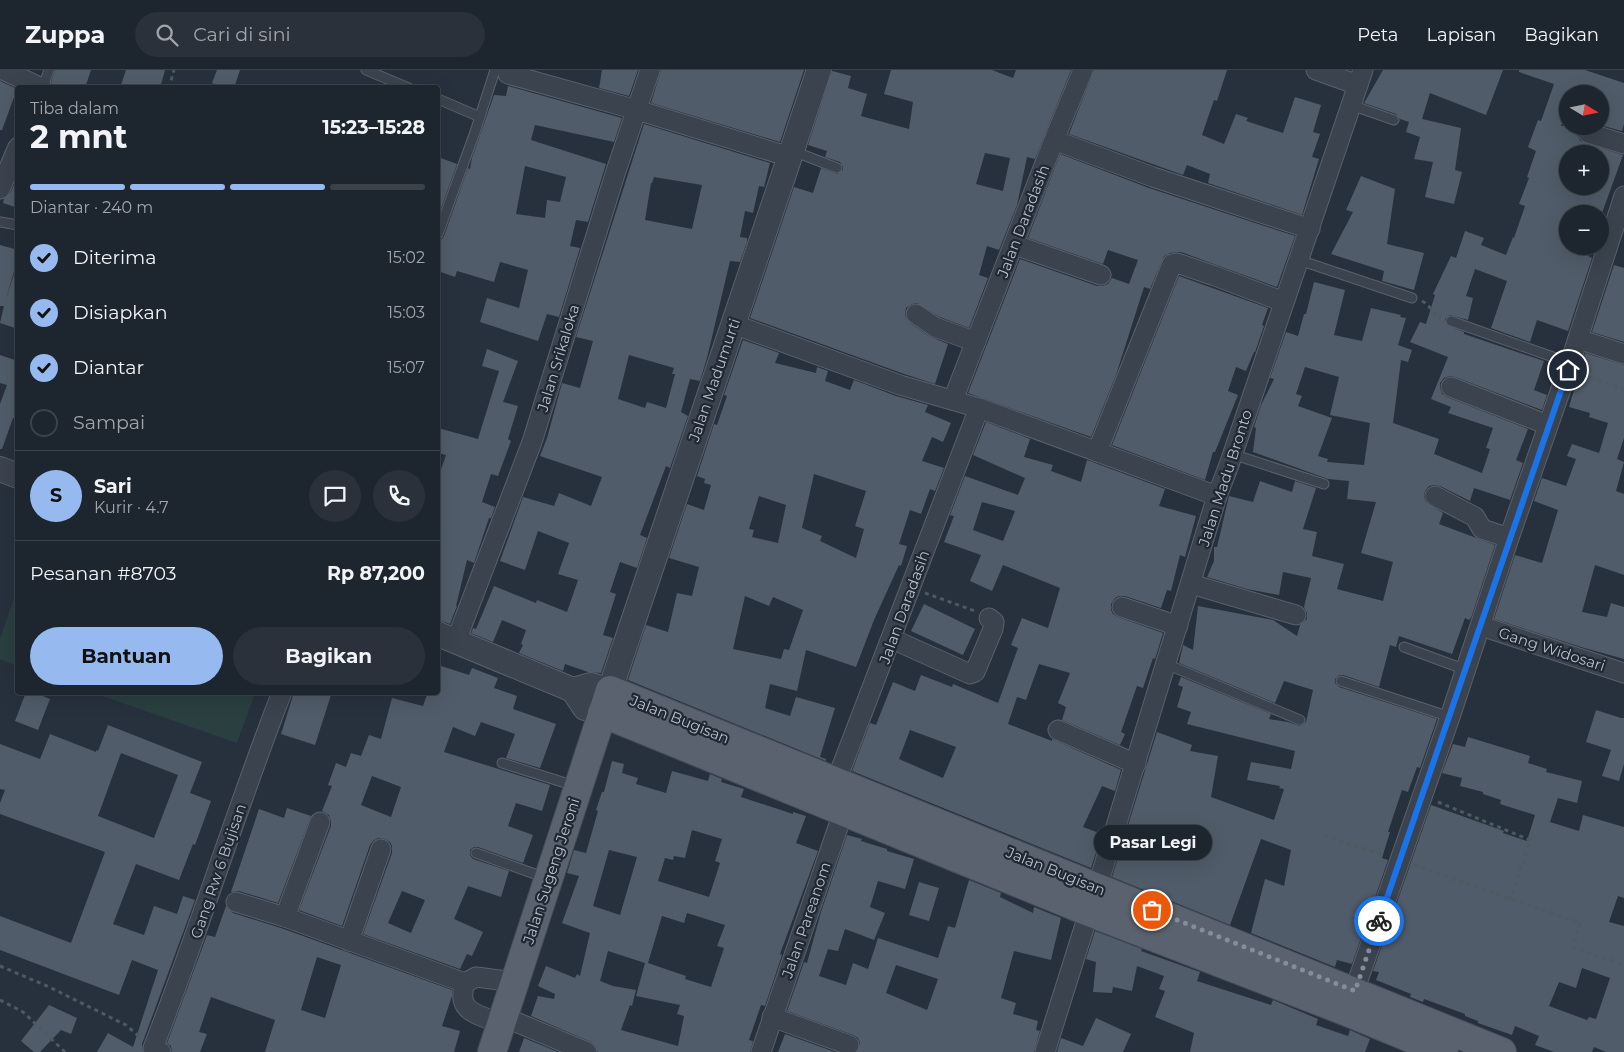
<!DOCTYPE html>
<html lang="id">
<meta charset="utf-8">
<style>
:root{--surface:#1d252e;--page:#2a313a;--text:#f1f3f6;--muted:#a0a5aa;--line:#3b424a;--accent:#96baef}
body{margin:0;font-family:Montserrat,sans-serif;background:var(--page);color:var(--text);height:100vh;display:flex;flex-direction:column;font-size:19px;white-space:nowrap}
*{box-sizing:border-box;margin:0}
p{font-size:16px;color:var(--muted)}
.icon{flex:none;width:28px;height:28px;fill:none;stroke:currentColor;stroke-width:2;stroke-linecap:round;stroke-linejoin:round}
.map{position:relative;flex:1;overflow:hidden}
.details{position:absolute;left:15px;top:15px;width:425px;height:610px;display:flex;flex-direction:column;background:var(--surface);border-radius:5px;box-shadow:0 5px 20px #0002,0 0 0 1px var(--line)}
.details>*{flex:none}
.needle{width:32px;rotate:100deg}
.controls{position:absolute;left:1559px;top:15px;display:grid;gap:10px}
.controls a{display:grid;place-items:center;width:50px;height:50px;border-radius:50%;background:var(--surface);box-shadow:0 5px 20px #0002,0 0 0 1px var(--line);font-size:25px}
.pin{position:absolute;display:grid;place-items:center;width:42px;height:42px;color:#fff;margin:-21px;border:2px solid #fff;border-radius:50%;box-shadow:0 1px 5px #0007}
.courier{position:absolute;display:grid;place-items:center;width:50px;height:50px;margin:-25px;border:4px solid #1a73e8;border-radius:50%;background:#fff;color:#222;box-shadow:0 1px 6px #0007}
.bubble{position:absolute;height:35px;border-radius:18px;background:var(--surface);box-shadow:0 5px 20px #0002,0 0 0 1px var(--line);font-size:16px;font-weight:700;line-height:35px;text-align:center}
.headline em{font-style:normal;font-weight:700}
.headline div{display:flex;flex-direction:column-reverse}
.headline{display:flex;align-items:center;justify-content:space-between;height:85px;padding:0 15px}
h1{font-size:32px;font-weight:700;line-height:38px}
.bar{display:grid;grid-template-columns:repeat(4,1fr);gap:8px 5px;align-content:center;height:60px;padding:0 15px}
.bar i{height:6px;border-radius:4px;background:var(--line)}
.bar .active{background:var(--accent)}
.bar p{grid-column:span 4}
.line{display:flex;align-items:center;gap:12px;padding:0 15px;border-top:1px solid var(--line)}
.line div{flex:1}
.round{display:grid;place-items:center;flex:none;width:52px;height:52px;border-radius:26px;background:var(--page)}
ol{padding:0 15px;list-style:none}
li{display:flex;align-items:center;gap:15px;height:55px}
li p{margin-inline-start:auto}
li .icon{padding:5px;border-radius:50%;background:var(--accent);color:#111;stroke-width:4}
li:last-child{color:var(--muted)}
li i{width:28px;height:28px;border:2px solid var(--line);border-radius:50%}
.button{display:flex;gap:10px;margin-top:auto;padding:10px 15px}
.button a{flex:1;height:58px;border-radius:30px;background:var(--accent);color:#111;font-size:20px;font-weight:700;line-height:58px;text-align:center}
.button a+a{background:var(--page);color:var(--text)}
header{display:flex;align-items:center;gap:30px;box-sizing:border-box;height:70px;padding:0 25px;background:var(--surface);border-bottom:1px solid var(--line)}
header strong{font-size:24px}
nav{display:flex;gap:28px;margin-inline-start:auto;font-size:18px}
.search{width:350px;height:45px;background:var(--page);display:flex;align-items:center;gap:12px;box-sizing:border-box;padding:0 18px;border-radius:28px;color:var(--muted);font-size:19px}
.map>svg:first-child{display:block}
.green{fill:#2a3f40}
.building{fill:#505c69;fill-rule:evenodd}
.lines{fill:none;stroke-linecap:round;stroke-linejoin:round}
.service-casing{stroke:#59616c;stroke-width:11}
.minor-casing{stroke:#59616c;stroke-width:21}
.tertiary-casing{stroke:#59616c;stroke-width:26}
.primary-casing{stroke:#444c57;stroke-width:30}
.path{stroke:#495c5e;stroke-width:3;stroke-dasharray:4 4;stroke-linecap:butt}
.service{stroke:#3b434e;stroke-width:9}
.minor{stroke:#3b434e;stroke-width:19}
.tertiary{stroke:#3b434e;stroke-width:24}
.primary{stroke:#59626e;stroke-width:28}
.done{stroke:#858d98;stroke-width:5;stroke-dasharray:0 9}
.route{stroke:#1a73e8;stroke-width:6}
.labels{text-anchor:middle;dominant-baseline:central;stroke-width:4.5;stroke-linejoin:round;paint-order:stroke}
.street-label{font-size:15px;fill:#b7bec9;stroke:#202833}
</style>
<header>
<strong>Zuppa</strong>
<div class="search"><svg class="icon" aria-label="search" viewBox="0 0 24 24"><circle cx="10" cy="10" r="6"/><path d="M15 15l6 6"/></svg>Cari di sini</div>
<nav><a>Peta</a><a>Lapisan</a><a>Bagikan</a></nav>
</header>
<div class="map">
<svg width="1624" height="982" viewBox="0 0 1624 982">
<rect width="100%" height="100%" fill="#27313e"/>
<!-- green -->
<g class="green">
<polygon points="17,520 17,596 0,589 0,569"/>
<polygon points="94,623 255,623 237,673"/>
</g>
<!-- building -->
<g class="building">
<polygon points="55,0 91,0 85,18 53,18 51,12"/>
<polygon points="126,0 165,0 160,18 120,18"/>
<polygon points="217,0 240,0 234,18 224,18 212,13"/>
<polygon points="602,0 638,0 629,26 599,18"/>
<polygon points="661,0 804,0 780,72 651,33"/>
<path d="M891,0h101l21,8 3,-8h55l-36,89 -8,-2 -10,48 -18,45 -12,-4 -8,29 9,3 -19,50 -29,-11 -23,-14 -5,1 -6,4 -1,6 1,4 4,5 19,13 19,8 -13,40 -31,-10 -154,-56 44,-131 19,6 8,-25 16,6 6,-4v-3l-3,-5 -15,-5 2,-6 -19,-6 24,-74 19,5 -3,12 19,6 -6,22 48,13 4,-27 -29,-8zM985,83l25,5 -7,33 -27,-7z"/>
<polygon points="1094,0 1227,0 1217,31 1214,30 1202,65 1224,74 1236,44 1248,48 1246,51 1283,63 1295,27 1321,35 1313,62 1320,64 1312,87 1319,89 1302,145 1208,113 1210,104 1187,95 1183,105 1069,64"/>
<polygon points="1383,0 1503,0 1486,45 1430,23 1422,49 1461,58 1455,100 1462,102 1454,134 1425,127 1433,92 1414,89 1420,67 1406,62 1409,52 1400,49 1396,44 1364,33"/>
<path d="M1519,0h66l39,13v41l-2,7 -22,-6v-31h-32v14l-7,18h18l-2,9 3,6 43,14 -21,58 -34,1v32h24l-4,10 4,2 -24,73 -31,-11 -7,22 -39,-14 16,-47 -32,-12 -9,27 7,2 -5,22 -18,-5 -5,4 2,6 17,7v2l80,27 -10,29 13,5 -5,15 -87,-33 -5,-1 -6,2 -4,5v5l2,6 5,3 81,32 -12,31 7,3 -13,37 -36,-12 -4,13 -30,-15 -6,-1 -5,1 -4,5 -1,6 2,5 17,11 -4,11 56,21 -24,73 -2,2 -4,-2 -13,36 -53,-18 -3,11 -6,-2 -11,42 -36,-12h-4l-4,4v4l4,4 98,32 -17,49 -3,-1 -9,25 -6,-2 -14,42h2l-8,26 6,2 -36,104 -15,-4 -2,7 -84,-34 14,-54 19,7 7,-36 -30,-11 -31,86 -118,-48 45,-145 35,13 -2,6 28,5 -7,41 63,23 10,-31 -5,-1 1,-2 -33,-6 4,-18 40,7 4,-18 -108,-27 4,-12 -14,-5 6,-20 -5,-2 3,-8 90,37 -2,5 19,3 12,4 6,-4 7,-32 -29,-9 -9,22 -96,-40 4,-18 10,5 5,-44 75,14 24,16 3,-11 7,-6v-6l-3,-6 7,-29 -28,-6 -4,23 -32,-6 -40,-12 7,-16v-14h3l12,-51 24,6 7,-21 32,11 3,-11 21,7 -13,41 14,3 -5,24 32,8 -7,25 46,12 10,-39 -32,-9 15,-51 -29,-3 2,-18 -21,-2 -75,-27 3,-24 -2,-1 7,-22 13,-26 -4,-1 16,-46 12,4 6,-22h2l8,-32 31,8 -11,45 28,6 9,-33 30,7 -1,2 6,1 -8,27 14,5 -4,12 -7,-2 -8,63 46,16 -5,15 48,19 8,-24 -4,-1 7,-20 -45,-15 3,-6 -20,-8 17,-42 -38,-15 10,-20 6,2 9,-29 -2,-1 18,-38 5,2 9,-27 19,7 -3,7 25,10 7,-18 1,1 11,-32 -6,-2 10,-26 -2,-1 9,-26 -8,-4 10,-27 3,1 13,-37 -35,-12zM1568,84h32v32h-32zM1305,297l34,10 -9,38 40,8 -6,42 -37,-3 1,-3 -10,-3 14,-38 -34,-12 4,-10 -6,-2z"/>
<polygon points="0,11 17,19 2,60 0,60"/>
<path d="M508,16l114,32 -8,24 -79,-17 -4,15 75,24 -18,58 -12,-2 -6,26 10,2 -21,69 -12,-3 -9,27 -58,-19 7,-24 32,10 9,-38 -28,-8 -6,20 -37,-11 -2,6 -17,-6v-31l4,-1 2,-3 24,-68 2,1 2,-11 22,-63 12,1zM525,96l41,11 -6,25 -13,-2 -2,18 -29,-4z"/>
<path d="M644,54l126,39 -6,24 -5,-1 -6,27 -8,-2 -5,26 7,1v4l-7,20 -10,-1 -23,97 -7,23 -10,-2 -9,33 7,4 -18,52 -4,-2 -26,69 7,3 -10,30 -17,-6 -10,30 6,2 -13,41 10,3 -12,35 -13,-1 -23,-8 -2,7 -44,-18 4,-8 -2,-1 5,-14 -24,-10 -9,22 -22,-9 2,-5 3,1 18,-43 42,17 1,-3 30,12 11,-32 -20,-6 11,-31 -31,-12 -13,39 -25,-9 23,-64 31,9 5,-13 32,13 11,-29 -62,-21 7,-18 15,-55 18,5 13,-47 -17,-4zM654,107l48,8 -10,44 -47,-9 6,-37h1zM629,285l45,13 -2,6h3l-9,34 -19,-6 -2,6 -27,-9z"/>
<polygon points="1060,84 1149,118 1295,166 1277,217 1181,182 1170,183 1164,186 1150,219 1144,217 1116,305 1091,367 968,323 1020,189 1097,216 1103,216 1108,214 1112,208 1129,214 1138,190 1108,180 1103,194 1028,168"/>
<polygon points="438,87 457,94 438,147"/>
<polygon points="1361,106 1395,119 1387,174 1424,183 1414,220 1382,211 1384,201 1331,184 1353,142 1346,140"/>
<polygon points="18,107 18,138 3,133 4,129 10,123"/>
<polygon points="0,175 18,180 18,188 6,229 15,201 18,202 18,259 0,253 4,236 0,236"/>
<polygon points="1614,195 1624,198 1624,272 1592,262"/>
<polygon points="1179,206 1268,238 1262,255 1264,256 1255,282 1254,282 1246,301 1236,297 1228,321 1238,325 1215,382 1213,382 1205,410 1112,375"/>
<path d="M743,270l36,13 -4,10 41,10 1,-6 11,4 -3,10 25,9 4,-10 42,16 32,9 -3,7 26,11 -8,19 -11,-5 -10,24 22,7 -9,23 -5,-2 -9,25 -11,-4 -11,34 8,2 -6,20 -2,-1 -25,55 -18,47 -50,-17 -9,41 -27,-7 -5,24 25,8 6,-19 39,11 -15,49 6,2v2l-198,-81 18,-55 22,7 9,-39 15,3 7,-29 -30,-9 18,-54 17,6 7,-25 -7,-2 1,-4 -8,-3 17,-52 3,1 10,-29 -3,-1zM814,404l52,17 -11,35 9,3 -8,29 -36,-17 2,-5 -20,-8zM759,426l27,9 -8,38 -26,-6 2,-7 -5,-1zM745,526l24,10 4,-9 30,13 -14,40 -5,-1 -3,10 -48,-10z"/>
<polygon points="487,279 518,291 503,332 518,336 508,369 511,371 498,406 491,404 482,432 495,437 491,448 489,448 474,493 467,490 456,536 457,536 450,554 438,550 438,408 446,385 438,383 438,358 478,369 499,301 482,296"/>
<polygon points="1585,283 1624,295 1624,368 1617,389 1624,392 1616,421 1624,424 1624,505 1595,495 1582,542 1607,547 1611,533 1624,537 1624,589 1581,577 1494,549 1515,485 1542,493 1558,440 1534,431 1542,408 1566,416 1576,389 1567,386 1572,374 1599,383 1608,353 1589,347 1590,343 1569,337"/>
<polygon points="0,285 18,291 18,350 13,348 2,379 0,379 0,334 7,315 0,313"/>
<path d="M986,352l44,17 -6,18 29,8 -2,6 30,11 6,-22 78,29 -6,17 37,10 -11,41 -5,-2 -9,36 -4,-1 -6,18 -36,-12h-6l-4,2 -4,6v6l2,4 5,3 45,16 -8,26 -2,-1 -10,30 -6,-2 -16,46 4,2 -5,11 -58,-25 4,-13 -8,-4 12,-30 -31,-9 -13,36 -9,-3 -9,27 44,17v-2l69,31 -6,21 -13,-5 -19,41 19,7 -11,34 -239,-97 18,-48 6,2 17,-43 22,9 6,-16 31,12 1,-3 45,19 20,-55 -7,-3 11,-27 26,10 12,-40 -57,-23 -11,26 -22,-10 11,-26 -37,-13 10,-26 -4,-1 15,-39 53,19 7,-17 -52,-23zM982,432l33,9 -12,30 -30,-11zM910,660l46,17 -13,31 -44,-19z"/>
<polygon points="924,534 975,559 963,585 911,561"/>
<path d="M438,595l31,10 3,-7 26,10 -4,10 23,8 -4,13 43,15 -16,44 -34,-10 9,-24 -34,-12 -6,14 -22,-9 -9,25 106,33 -8,26 -26,-8 -8,23 25,9 -10,28 -45,-16h-4l-4,3v5l3,4 36,12 -8,26 -33,-11 -14,33 29,13 -11,24 -5,-2 -7,15 -97,-35 29,-81v-7l-2,-4 -5,-3 -7,-1 -5,3 -3,4 -28,81 -43,-16 32,-84v-5l-2,-6 -7,-4 10,-25 -4,-1 8,-22 10,4 5,-14 10,3 8,-21 12,4 11,-41 31,8 5,-14h10zM372,706l29,11 -10,30 -30,-12zM402,821l23,9 -14,33 -23,-10z"/>
<polygon points="26,622 33,622 50,629 38,660 15,651"/>
<polygon points="294,622 332,622 315,675 281,664"/>
<polygon points="1596,640 1621,648 1624,648 1624,694 1619,711 1602,706 1611,680 1586,672"/>
<path d="M108,655l94,37 -12,31 21,8 -16,44 -2,-1 -14,36 -43,-16 -23,60 31,11 10,-29 23,8 6,-18 12,4 -53,144 1,8h-46l11,-19 25,14 25,-77 -26,-10 -13,35 -119,-45v-34l71,27 34,-91 -105,-38v-11l5,-13 -5,-1v-45l40,15 10,-25 46,18v-2l2,1zM121,683l57,22 -24,63 -56,-22z"/>
<path d="M1468,667l62,19 -2,7 19,6 -1,3 36,9 -5,22 -19,-5 -8,24 29,9 4,-16 41,12v71l-6,-2 -9,26 15,4v126h-18l-12,-5 -2,5h-38l-19,-7 4,-9 -24,-10 -3,9 -34,-12v-2l-13,-5v-2l-41,-15 -1,3 -13,-5 1,-3 -35,-14 3,-8 -6,-1 58,-166 73,26 -1,2 24,8 8,-26 -35,-11 1,-4 -18,-6v-2l-23,-6 2,-8 -20,-5 11,-29 12,3zM1582,898l28,10 -14,41 -7,-2 -2,3 -38,-14 10,-24 17,6z"/>
<path d="M612,691l12,3 -2,9 16,5 -2,6 30,9 6,-22 36,10 2,-7 12,5 -1,3 23,7 -3,8 52,17v-2l13,4 -10,27 22,8 -38,103 2,1 -17,51 -4,-1 -12,35 4,1 -3,11h-152l-2,-6 -5,-4 -60,-26 7,-20 16,3 1,-5 -17,-8 8,-20 29,12 2,-4 3,2 10,-43 -28,-10 17,-47 -12,-3 7,-23 12,3 12,-42 -2,-1 6,-18h2zM692,760l30,9 -7,22 5,2 -11,34 -51,-16 7,-23 8,2 1,-4 11,2zM609,780l28,7 -17,58 -27,-9zM687,843l38,12 -8,21 7,2 -13,39 -26,-8 1,-3 -38,-13 14,-47 22,7zM608,881l37,12 -9,33 44,9 -3,9 7,2 -6,30 -57,-16 9,-25 2,1 4,-16 -23,-4 -13,-5z"/>
<polygon points="287,738 311,746 278,833 239,821 231,822 259,739 284,748"/>
<path d="M847,765l15,4 -1,2 26,8v2l27,8 -9,30 -27,-8 -8,26 15,6 -11,27 -29,-11 -7,22 -10,-2 -9,27 27,9 7,-22 15,6 10,-31 60,20 10,-32 7,2 14,-48 32,13 -1,4 33,16 1,-6 27,11 -10,42 -37,-9 -13,47 15,5 -3,11 25,7 -2,9 4,1 -6,21h-177l3,-9 -2,-5 -5,-3 -66,-24 17,-49 3,1 14,-51zM896,895l42,14 -11,31 -41,-17z"/>
<polygon points="919,812 939,818 929,851 909,845"/>
<path d="M226,836l7,7 48,15 171,62v6l-10,30 18,5 -6,21h-189l10,-32 -64,-23 -12,35 8,2 -7,18h-28l-1,-6 -4,-3 40,-108 8,2zM317,887l24,8 -16,53 -24,-8z"/>
<polygon points="1095,861 1142,879 1141,881 1200,902 1197,911 1271,935 1273,930 1318,949 1316,955 1348,966 1350,960 1370,969 1365,982 1190,982 1194,963 1155,947 1165,921 1159,919 1164,906 1137,896 1132,921 1113,917 1112,923 1093,922 1096,892 1086,889"/>
<polygon points="49,935 77,948 71,964 61,960 40,982 34,982 21,971"/>
<polygon points="1096,948 1131,964 1123,982 1057,982 1061,968 1083,976"/>
<polygon points="785,964 835,982 778,982"/>
<polygon points="524,968 558,982 519,982"/>
</g>
<g class="lines">
<defs>
<g id="service">
<polyline points="366,0 409,18"/>
<polyline points="43,17 49,0"/>
<polyline points="438,29 480,47"/>
<polyline points="1351,35 1394,50"/>
<polyline points="793,81 837,98"/>
<polyline points="0,152 18,155"/>
<polyline points="438,164 475,62 495,0"/>
<polyline points="1299,190 1412,228"/>
<polyline points="1451,251 1570,293"/>
<polyline points="1232,384 1324,414"/>
<polyline points="1404,577 1466,600"/>
<polyline points="1166,594 1300,650"/>
<polyline points="1341,611 1450,647"/>
<polyline points="502,693 575,716"/>
<polyline points="476,783 546,808"/>
</g>
<g id="minor">
<polyline points="3,0 42,18"/>
<polyline points="1316,0 1358,15"/>
<polyline points="508,4 637,40 790,87"/>
<polyline points="1588,63 1624,74"/>
<polyline points="1054,70 1153,107 1310,159"/>
<polyline points="0,119 18,77"/>
<polyline points="1015,175 1101,205"/>
<polyline points="916,244 935,257 976,272"/>
<polyline points="733,254 900,315 979,338 1217,426"/>
<polyline points="1578,269 1624,284"/>
<polyline points="1451,317 1548,355"/>
<polyline points="953,330 1054,70 1083,0"/>
<polyline points="1097,382 1172,194 1177,193 1215,206 1284,232"/>
<polyline points="1435,426 1475,447 1482,459 1509,468"/>
<polyline points="1191,514 1296,545"/>
<polyline points="1122,537 1178,556"/>
<polyline points="1481,556 1624,603"/>
<polyline points="892,569 970,604 975,602 993,559 994,552 989,548"/>
<polyline points="456,571 532,372 615,104 650,0"/>
<polyline points="1058,660 1136,694"/>
<polyline points="832,722 979,338"/>
<polyline points="1097,818 1217,426 1229,395 1363,0"/>
<polyline points="236,832 285,847 465,913"/>
<polyline points="285,847 320,752"/>
<polyline points="349,871 381,779"/>
<polyline points="1350,933 1450,647 1509,468 1570,293 1624,126"/>
<polyline points="504,947 587,982"/>
<polyline points="772,947 849,975"/>
<path d="M501,954c-22,-10 -46,-11 -36,-41l11,-6 39,5"/>
<path d="M161,982l-8,-4c46,-117 83,-238 129,-356"/>
<polyline points="761,982 847,731"/>
<polyline points="1045,982 1089,842"/>
</g>
<g id="tertiary">
<polyline points="0,399 18,406"/>
<polyline points="438,564 573,620 585,638 602,643"/>
<polyline points="573,620 591,615 610,620 819,0"/>
</g>
<g id="primary">
<polyline points="602,643 1089,842 1347,942 1444,982"/>
<polyline points="492,982 610,620 1502,982"/>
</g>
</defs>
<!-- service casing -->
<use href="#service" class="service-casing"/>
<!-- minor casing -->
<use href="#minor" class="minor-casing"/>
<!-- tertiary casing -->
<use href="#tertiary" class="tertiary-casing"/>
<!-- primary casing -->
<use href="#primary" class="primary-casing"/>
<!-- path -->
<g class="path">
<polyline points="169,18 174,0"/>
<path d="M1422,231c8,4 10,12 19,17"/>
<polyline points="1583,305 1623,319"/>
<polyline points="925,523 975,541"/>
<polyline points="1438,732 1530,770 1511,829"/>
<polyline points="1324,766 1385,785"/>
<polyline points="1414,795 1580,853 1573,877 1624,895"/>
<polyline points="0,896 47,916 126,955 141,968"/>
<polyline points="0,930 23,942 65,982"/>
</g>
<!-- service -->
<use href="#service" class="service"/>
<!-- minor -->
<use href="#minor" class="minor"/>
<!-- tertiary -->
<use href="#tertiary" class="tertiary"/>
<!-- primary -->
<use href="#primary" class="primary"/>
</g>
<g class="lines">
<!-- done -->
<polyline class="done" points="1152,840 1355,921 1379,851"/>
<!-- route -->
<polyline class="route" points="1379,851 1568,300"/>
</g>
<g class="labels">
<!-- street labels -->
<g class="street-label">
<text transform="translate(1023 151) rotate(-69)">Jalan Daradasih</text>
<text transform="translate(558 288) rotate(-73)">Jalan Srikaloka</text>
<text transform="translate(714 310) rotate(-71)">Jalan Madumurti</text>
<text transform="translate(1225 408) rotate(-72)">Jalan Madu Bronto</text>
<text transform="translate(904 537) rotate(-70)">Jalan Daradasih</text>
<text transform="translate(1552 579) rotate(18)">Gang Widosari</text>
<text transform="translate(680 649) rotate(22)">Jalan Bugisan</text>
<text transform="translate(218 801) rotate(-71)">Gang Rw 6 Bujisan</text>
<text transform="translate(551 801) rotate(-72)">Jalan Sugeng Jeroni</text>
<text transform="translate(1056 801) rotate(22)">Jalan Bugisan</text>
<text transform="translate(806 850) rotate(-71)">Jalan Pareanom</text>
</g>
</g>
</svg>
<div class="controls">
<a><svg class="needle" viewBox="-14 -14 28 28"><path d="M0-13l5 13h-10z" fill="#e53935"/><path d="M0 13l5-13h-10z" fill="#a0a5aa"/></svg></a>
<a>+</a>
<a>−</a>
</div>
<div class="pin" style="left:1152px;top:840px;background:#ea580c"><svg class="icon" aria-label="bag" viewBox="0 0 24 24"><path d="M5 8h14l-1 12H6zM9 8a3 3 0 0 1 6 0"/></svg></div>
<div class="pin" style="left:1568px;top:300px;background:#1f2937"><svg class="icon" aria-label="home" viewBox="0 0 24 24"><path d="M3 11l9-7 9 7M6 9v11h12V9"/></svg></div>
<div class="courier" style="left:1379px;top:851px"><svg class="icon" aria-label="bike" viewBox="0 0 24 24"><circle cx="6" cy="16" r="4"/><circle cx="18" cy="16" r="4"/><path d="M6 16l4-8h5l3 8M10 8l3 8H6M13 5h3"/></svg></div>
<div class="bubble" style="left:1094px;top:755px;width:118px">Pasar Legi</div>
<section class="details">
<div class="headline"><div><h1>2 mnt</h1><p>Tiba dalam</p></div><em>15:23–15:28</em></div>
<div class="bar"><i class="active"></i><i class="active"></i><i class="active"></i><i></i><p>Diantar · 240 m</p></div>
<ol>
<li><svg class="icon" aria-label="check" viewBox="0 0 24 24"><path d="M5 12l5 5 9-10"/></svg>Diterima<p>15:02</p></li>
<li><svg class="icon" aria-label="check" viewBox="0 0 24 24"><path d="M5 12l5 5 9-10"/></svg>Disiapkan<p>15:03</p></li>
<li><svg class="icon" aria-label="check" viewBox="0 0 24 24"><path d="M5 12l5 5 9-10"/></svg>Diantar<p>15:07</p></li>
<li><i></i>Sampai</li>
</ol>
<div class="line" style="height:90px"><b class="round" style="background:var(--accent);color:#111">S</b><div><b>Sari</b><p>Kurir · 4.7</p></div><a class="round"><svg class="icon" aria-label="chat" viewBox="0 0 24 24"><path d="M4 5h16v11H9l-5 4z"/></svg></a><a class="round"><svg class="icon" aria-label="phone" viewBox="0 0 24 24"><path d="M5 4h4l2 5-3 2q2 4 5 5l2-3 5 2v4C11 20 4 13 5 4z"/></svg></a></div>
<div class="line" style="height:65px"><div>Pesanan #8703</div><b>Rp 87,200</b></div>
<div class="button"><a>Bantuan</a><a>Bagikan</a></div>
</section>
</div>
